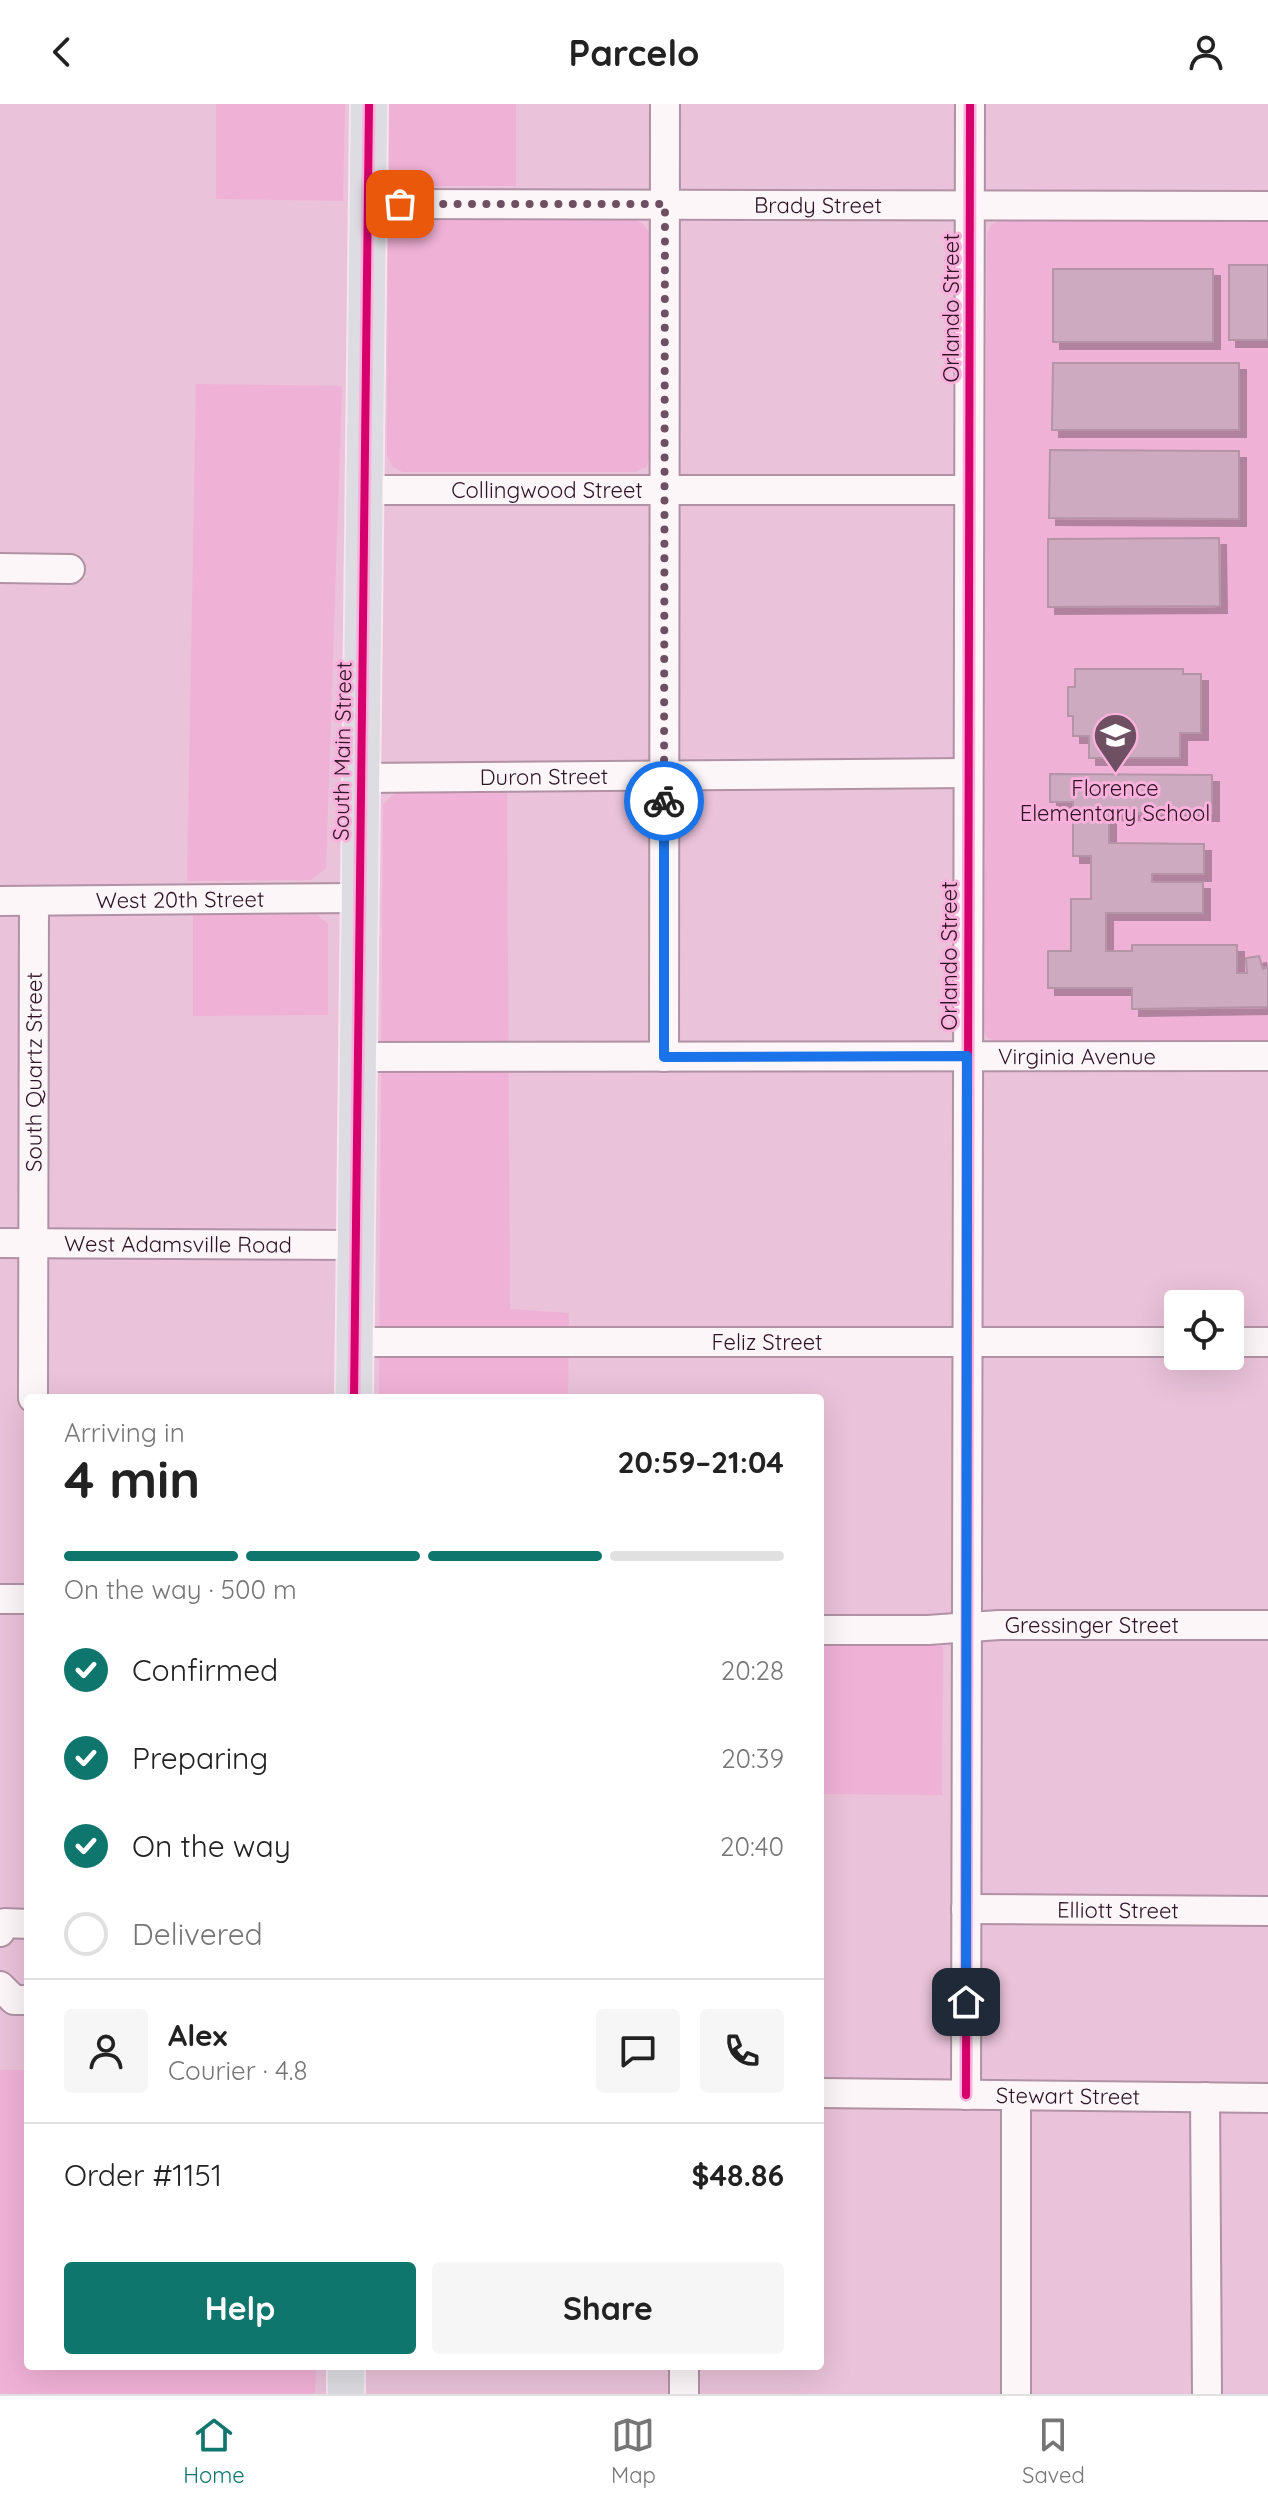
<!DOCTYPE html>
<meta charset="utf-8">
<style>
:root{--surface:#fff;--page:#f6f6f6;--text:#222;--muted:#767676;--line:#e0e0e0;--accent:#0f766e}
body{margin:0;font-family:Quicksand,sans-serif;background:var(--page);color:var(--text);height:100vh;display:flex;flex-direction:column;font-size:30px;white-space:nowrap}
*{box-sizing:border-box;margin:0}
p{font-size:26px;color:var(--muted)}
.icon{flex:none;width:44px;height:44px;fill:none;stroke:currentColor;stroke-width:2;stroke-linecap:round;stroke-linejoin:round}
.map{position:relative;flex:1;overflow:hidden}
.panel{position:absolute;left:24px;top:1290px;width:800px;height:976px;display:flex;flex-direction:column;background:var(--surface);border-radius:8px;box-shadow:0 8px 32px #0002}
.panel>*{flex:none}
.tools{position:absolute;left:1164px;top:1186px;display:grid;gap:16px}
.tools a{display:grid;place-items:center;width:80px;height:80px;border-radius:8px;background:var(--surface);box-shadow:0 8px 32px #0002;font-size:40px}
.pin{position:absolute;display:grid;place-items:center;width:68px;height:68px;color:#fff;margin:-34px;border-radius:16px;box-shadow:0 4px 12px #0006}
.courier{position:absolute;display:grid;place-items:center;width:80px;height:80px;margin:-40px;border:6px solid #1a73e8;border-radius:50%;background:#fff;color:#222;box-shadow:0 2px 10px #0007}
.head em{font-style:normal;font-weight:700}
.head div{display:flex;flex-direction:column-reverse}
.head{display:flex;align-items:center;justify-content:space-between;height:136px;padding:0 40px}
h1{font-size:52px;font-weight:700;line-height:60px}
.bar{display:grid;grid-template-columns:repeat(4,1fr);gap:12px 8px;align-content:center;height:96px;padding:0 40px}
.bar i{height:10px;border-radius:6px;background:var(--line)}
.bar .selected{background:var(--accent)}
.bar p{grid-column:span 4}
.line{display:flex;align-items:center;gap:20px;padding:0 40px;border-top:2px solid var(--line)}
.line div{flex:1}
.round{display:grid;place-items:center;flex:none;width:84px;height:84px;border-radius:8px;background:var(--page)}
ol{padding:0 40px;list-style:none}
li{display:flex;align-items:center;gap:24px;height:88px}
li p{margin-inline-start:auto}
li .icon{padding:8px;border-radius:50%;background:var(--accent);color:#fff;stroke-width:4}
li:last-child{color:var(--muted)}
li i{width:44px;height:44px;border:4px solid var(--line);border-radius:50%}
.cta{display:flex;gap:16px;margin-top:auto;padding:16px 40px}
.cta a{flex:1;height:92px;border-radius:8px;background:var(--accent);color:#fff;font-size:32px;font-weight:700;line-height:92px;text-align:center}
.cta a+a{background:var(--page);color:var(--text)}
header{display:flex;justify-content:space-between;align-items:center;height:104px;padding:0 40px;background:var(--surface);font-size:36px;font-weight:700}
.menu{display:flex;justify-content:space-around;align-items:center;height:112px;border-top:2px solid var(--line);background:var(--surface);font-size:22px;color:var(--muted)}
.menu a{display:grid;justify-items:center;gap:4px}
.menu .selected{color:var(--accent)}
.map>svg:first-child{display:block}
.built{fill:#f0b1d6}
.building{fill:#ceaac0;stroke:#b494a6;stroke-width:2;filter:url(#shadow)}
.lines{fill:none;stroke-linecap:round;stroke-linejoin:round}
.minor-casing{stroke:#b192a4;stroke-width:32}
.major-casing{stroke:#f6e4ee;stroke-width:40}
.minor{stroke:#fcf6f9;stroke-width:28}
.major{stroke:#dcdce2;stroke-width:36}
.cycleway-casing{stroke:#fbb1dc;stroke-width:13}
.cycleway{stroke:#d6006c;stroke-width:8}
.done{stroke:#6f5063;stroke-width:8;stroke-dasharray:0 14.4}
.route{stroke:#1a73e8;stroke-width:10}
.labels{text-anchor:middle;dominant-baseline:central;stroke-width:6;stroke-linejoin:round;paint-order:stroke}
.street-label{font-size:22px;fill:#2d1323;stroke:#fbb1dc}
.poi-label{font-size:22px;fill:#2d1323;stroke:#fbb1dc}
</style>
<header><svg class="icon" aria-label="back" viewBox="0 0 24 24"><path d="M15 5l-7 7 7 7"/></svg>Parcelo<svg class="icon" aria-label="person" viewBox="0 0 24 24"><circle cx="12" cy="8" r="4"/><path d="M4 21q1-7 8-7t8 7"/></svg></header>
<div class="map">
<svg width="1268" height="2290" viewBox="0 0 1268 2290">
<defs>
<filter id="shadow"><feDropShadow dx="7" dy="7" stdDeviation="0" flood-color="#0004"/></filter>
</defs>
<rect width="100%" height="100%" fill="#eac2d9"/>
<!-- built -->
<g class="built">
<polygon points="216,0 345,0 343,97 216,95"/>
<polygon points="389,0 516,0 516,82 405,82 396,77 389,65"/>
<polygon points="405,116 635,116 643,120 649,128 651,352 646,363 635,368 402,368 392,362 387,352 388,135 393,125"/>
<polygon points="1001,116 1268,116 1268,938 999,938 988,934 983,926 987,130 991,121"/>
<polygon points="196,280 342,282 326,764 311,776 187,777"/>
<polygon points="507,684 510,1205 569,1209 568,1294 379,1294 383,701 391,692 403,686"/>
<polygon points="193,811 317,811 328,820 328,911 193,912"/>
<polygon points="820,1542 943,1542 942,1691 820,1690"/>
<polygon points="0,1966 28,1966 28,2262 316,2262 315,2290 0,2290"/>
</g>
<!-- building -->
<g class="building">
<rect x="1229" y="161" width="39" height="75"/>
<rect x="1053" y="165" width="160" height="73"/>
<polygon points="1053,259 1239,259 1239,326 1052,326"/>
<polygon points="1050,346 1239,347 1239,415 1049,414"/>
<polygon points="1219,434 1220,502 1048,503 1048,435"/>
<polygon points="1075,565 1183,565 1183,570 1201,570 1201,629 1180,629 1180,654 1089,654 1089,632 1073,632 1073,612 1068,612 1068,583 1075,583"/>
<polygon points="1050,670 1212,671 1212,710 1109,709 1109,739 1204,740 1204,770 1152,770 1152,778 1203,778 1203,809 1106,809 1106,847 1132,847 1132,841 1237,841 1237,869 1247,869 1246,854 1259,852 1263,865 1268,863 1268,903 1132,905 1132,884 1048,884 1048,847 1071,847 1071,795 1091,795 1091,752 1073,752 1073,698 1050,698"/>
</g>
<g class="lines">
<defs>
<g id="minor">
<path id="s1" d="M368,100l900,2"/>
<path id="s2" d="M365,386h604"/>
<polyline points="0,464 70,465"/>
<path id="s3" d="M360,674l608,-5"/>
<path id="s4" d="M0,797l358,-3"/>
<path id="s5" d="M357,953l911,-1"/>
<polyline points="664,953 665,0"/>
<path id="s6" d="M0,1139l356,2"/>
<path id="s7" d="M355,1238h823"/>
<polyline points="1230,1238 1268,1238"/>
<path id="s8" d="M33,1294l1,-497"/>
<polyline points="0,1495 28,1495"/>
<path id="s9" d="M820,1526h108l71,-5h269"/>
<path id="s10" d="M966,1805l302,2"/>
<polyline points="0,1828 5,1819 28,1820"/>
<polyline points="0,1882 14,1896 28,1896"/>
<path id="s11" d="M820,1989l448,5"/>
<polyline points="966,1991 970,0"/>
<polyline points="1016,1993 1016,2290"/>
<polyline points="1205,1993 1207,2290"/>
<polyline points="684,2290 684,2262"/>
</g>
<g id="major">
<polyline points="354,1294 369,0"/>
<polyline points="346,2290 346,2262"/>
</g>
</defs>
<!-- minor casing -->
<use href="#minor" class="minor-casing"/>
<!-- major casing -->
<use href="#major" class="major-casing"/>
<!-- minor -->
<use href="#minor" class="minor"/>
<!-- major -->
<use href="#major" class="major"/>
<defs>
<g id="cycleway">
<polyline points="354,1294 369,0"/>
<polyline points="966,1991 970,0"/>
</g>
</defs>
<!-- cycleway casing -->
<use href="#cycleway" class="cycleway-casing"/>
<!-- cycleway -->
<use href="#cycleway" class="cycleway"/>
</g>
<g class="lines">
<!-- done -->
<polyline class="done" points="400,100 665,100 664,697"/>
<!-- route -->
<polyline class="route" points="664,697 664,953 967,952 966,1898"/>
</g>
<!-- icons -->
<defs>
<symbol id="school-pin" viewBox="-11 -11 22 30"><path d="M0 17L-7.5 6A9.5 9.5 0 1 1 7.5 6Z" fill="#6f5063" stroke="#fbb1dc"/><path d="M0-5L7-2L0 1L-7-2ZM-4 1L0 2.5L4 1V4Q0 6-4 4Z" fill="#fff"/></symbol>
</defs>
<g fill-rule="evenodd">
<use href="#school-pin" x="1090" y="606" width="51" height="69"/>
</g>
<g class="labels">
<!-- street labels -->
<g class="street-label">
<text stroke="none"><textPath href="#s1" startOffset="450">Brady Street</textPath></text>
<text transform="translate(951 204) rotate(-90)">Orlando Street</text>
<text stroke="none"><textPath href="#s2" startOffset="182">Collingwood Street</textPath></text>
<text transform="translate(342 647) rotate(-89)">South Main Street</text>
<text stroke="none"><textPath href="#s3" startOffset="184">Duron Street</textPath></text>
<text stroke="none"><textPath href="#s4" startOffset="180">West 20th Street</textPath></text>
<text transform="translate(949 852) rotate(-90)">Orlando Street</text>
<text stroke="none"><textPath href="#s5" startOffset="720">Virginia Avenue</textPath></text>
<text stroke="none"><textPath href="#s8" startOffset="326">South Quartz Street</textPath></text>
<text stroke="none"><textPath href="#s6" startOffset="178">West Adamsville Road</textPath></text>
<text stroke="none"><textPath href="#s7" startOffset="412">Feliz Street</textPath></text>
<text stroke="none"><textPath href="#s9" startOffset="272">Gressinger Street</textPath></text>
<text stroke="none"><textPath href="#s10" startOffset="152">Elliott Street</textPath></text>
<text stroke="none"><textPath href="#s11" startOffset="248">Stewart Street</textPath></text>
</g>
<!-- poi labels -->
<g class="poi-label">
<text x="1115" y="684">Florence<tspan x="1115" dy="25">Elementary School</tspan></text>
</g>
</g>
</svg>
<div class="tools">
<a><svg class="icon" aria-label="locate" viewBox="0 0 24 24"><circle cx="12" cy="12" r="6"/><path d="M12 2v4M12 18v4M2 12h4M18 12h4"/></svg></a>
</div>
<div class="pin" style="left:400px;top:100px;background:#ea580c"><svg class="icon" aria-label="bag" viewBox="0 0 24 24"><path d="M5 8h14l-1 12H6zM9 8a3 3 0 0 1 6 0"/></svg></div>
<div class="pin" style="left:966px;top:1898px;background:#1f2937"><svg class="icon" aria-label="home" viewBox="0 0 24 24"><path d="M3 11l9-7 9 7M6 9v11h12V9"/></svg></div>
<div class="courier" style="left:664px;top:697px"><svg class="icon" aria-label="bike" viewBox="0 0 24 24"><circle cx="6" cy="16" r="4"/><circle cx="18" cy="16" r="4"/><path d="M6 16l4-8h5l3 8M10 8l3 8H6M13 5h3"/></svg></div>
<section class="panel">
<div class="head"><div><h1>4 min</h1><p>Arriving in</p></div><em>20:59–21:04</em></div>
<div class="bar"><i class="selected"></i><i class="selected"></i><i class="selected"></i><i></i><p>On the way · 500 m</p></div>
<ol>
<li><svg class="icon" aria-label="check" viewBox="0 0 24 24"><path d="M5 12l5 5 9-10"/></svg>Confirmed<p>20:28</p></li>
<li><svg class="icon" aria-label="check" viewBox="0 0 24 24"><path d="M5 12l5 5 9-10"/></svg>Preparing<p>20:39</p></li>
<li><svg class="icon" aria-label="check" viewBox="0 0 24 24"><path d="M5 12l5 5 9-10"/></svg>On the way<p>20:40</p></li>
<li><i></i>Delivered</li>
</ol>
<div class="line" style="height:144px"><a class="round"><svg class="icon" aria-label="person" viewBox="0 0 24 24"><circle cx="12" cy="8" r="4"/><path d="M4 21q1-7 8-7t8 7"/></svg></a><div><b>Alex</b><p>Courier · 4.8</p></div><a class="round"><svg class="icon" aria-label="chat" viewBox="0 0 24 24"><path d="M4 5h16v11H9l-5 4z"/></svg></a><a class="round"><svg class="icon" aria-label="phone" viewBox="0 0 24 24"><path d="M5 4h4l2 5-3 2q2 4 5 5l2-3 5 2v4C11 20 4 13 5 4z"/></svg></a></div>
<div class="line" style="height:104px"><div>Order #1151</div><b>$48.86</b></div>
<div class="cta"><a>Help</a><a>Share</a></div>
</section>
</div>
<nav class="menu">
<a class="selected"><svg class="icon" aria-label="home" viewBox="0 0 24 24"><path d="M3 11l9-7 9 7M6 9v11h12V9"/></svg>Home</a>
<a><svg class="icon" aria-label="map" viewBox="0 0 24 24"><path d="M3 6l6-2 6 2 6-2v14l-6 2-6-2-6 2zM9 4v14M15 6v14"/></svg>Map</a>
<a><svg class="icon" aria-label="saved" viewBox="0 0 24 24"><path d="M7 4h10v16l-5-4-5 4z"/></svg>Saved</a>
</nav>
